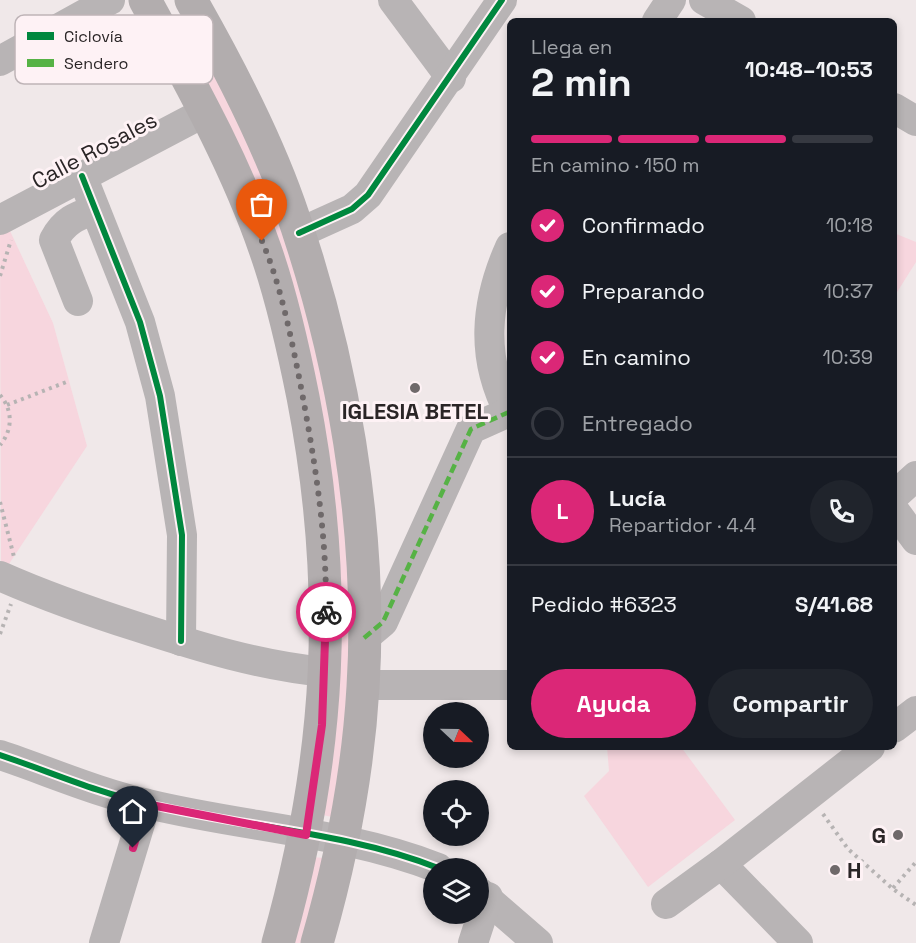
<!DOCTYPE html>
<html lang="es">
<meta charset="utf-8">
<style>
:root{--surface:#171b24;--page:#20242c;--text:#f1f3f6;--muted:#9ea1a6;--line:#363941;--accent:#db2777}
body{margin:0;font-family:"Space Grotesk",sans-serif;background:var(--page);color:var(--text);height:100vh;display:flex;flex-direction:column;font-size:22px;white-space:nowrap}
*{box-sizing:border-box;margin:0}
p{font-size:20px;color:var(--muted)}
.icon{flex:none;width:33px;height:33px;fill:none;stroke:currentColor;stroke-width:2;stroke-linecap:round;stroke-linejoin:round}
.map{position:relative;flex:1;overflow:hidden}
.details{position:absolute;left:507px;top:18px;width:390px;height:732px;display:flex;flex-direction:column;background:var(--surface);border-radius:9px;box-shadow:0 3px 9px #0003}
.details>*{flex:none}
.needle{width:39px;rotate:112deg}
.controls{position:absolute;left:423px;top:702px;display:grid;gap:12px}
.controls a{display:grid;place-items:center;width:66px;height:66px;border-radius:50%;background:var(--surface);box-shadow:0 3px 9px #0003;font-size:30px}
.pin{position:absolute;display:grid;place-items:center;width:51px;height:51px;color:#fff;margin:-62px -26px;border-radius:50% 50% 50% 0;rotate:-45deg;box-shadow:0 0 6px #0007}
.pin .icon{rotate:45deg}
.courier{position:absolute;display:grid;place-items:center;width:60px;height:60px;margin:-30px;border:4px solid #db2777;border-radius:50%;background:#fff;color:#222;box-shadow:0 2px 8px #0007}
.overview em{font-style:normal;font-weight:700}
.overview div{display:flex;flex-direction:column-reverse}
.overview{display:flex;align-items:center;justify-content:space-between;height:102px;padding:0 24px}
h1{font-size:39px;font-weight:700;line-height:45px}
.bar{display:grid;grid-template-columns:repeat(4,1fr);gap:9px 6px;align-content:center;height:72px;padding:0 24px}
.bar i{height:8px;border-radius:4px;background:var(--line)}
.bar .current{background:var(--accent)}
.bar p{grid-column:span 4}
.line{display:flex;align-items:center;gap:15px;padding:0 24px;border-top:2px solid var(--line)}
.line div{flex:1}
.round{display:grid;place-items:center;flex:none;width:63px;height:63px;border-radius:32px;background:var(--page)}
ol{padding:0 24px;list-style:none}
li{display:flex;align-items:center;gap:18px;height:66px}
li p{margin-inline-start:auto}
li .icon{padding:6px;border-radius:50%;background:var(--accent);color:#fff;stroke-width:4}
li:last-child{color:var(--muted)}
li i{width:33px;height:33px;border:3px solid var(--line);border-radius:50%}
.button{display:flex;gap:12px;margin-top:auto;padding:12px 24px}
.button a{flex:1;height:69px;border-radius:36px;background:var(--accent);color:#fff;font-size:24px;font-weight:700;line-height:69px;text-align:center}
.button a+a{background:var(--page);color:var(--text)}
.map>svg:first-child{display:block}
.green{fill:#f7d6de}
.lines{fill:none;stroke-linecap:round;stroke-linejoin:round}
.path{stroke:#b6b3b3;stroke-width:4;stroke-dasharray:3 4.5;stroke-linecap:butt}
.minor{stroke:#b8b4b5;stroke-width:30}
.major{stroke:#b2adae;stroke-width:33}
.quiet{stroke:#56b245;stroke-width:4.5;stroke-dasharray:9 4.5;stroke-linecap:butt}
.cycleway-casing{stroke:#fef2f5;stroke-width:10}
.cycleway{stroke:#00873e;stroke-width:6}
.done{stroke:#6f696a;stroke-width:6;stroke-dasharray:0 10.8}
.route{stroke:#db2777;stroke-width:8}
.poi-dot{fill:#6f696a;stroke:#fef2f5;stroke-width:2}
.labels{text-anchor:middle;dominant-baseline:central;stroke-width:6;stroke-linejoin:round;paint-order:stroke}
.street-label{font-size:22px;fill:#2a2526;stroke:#fef2f5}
.poi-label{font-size:22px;font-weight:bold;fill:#2a2526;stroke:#fef2f5}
.key{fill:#fef2f5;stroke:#beb4b7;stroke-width:1.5}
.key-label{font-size:16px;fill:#2a2526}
</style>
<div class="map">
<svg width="916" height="943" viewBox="0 0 916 943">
<rect width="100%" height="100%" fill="#f0e8e9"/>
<!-- green -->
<g class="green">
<polygon points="203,35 276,194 342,426 355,643 337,818 318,814 315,406 180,47"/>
<polygon points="4,218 53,323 87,446 1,576 0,220"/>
<polygon points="894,233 916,242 916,262 894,297"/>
<polygon points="607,747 681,747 735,820 648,887 584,796 609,771"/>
<polygon points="310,857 325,858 305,943 281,943"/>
</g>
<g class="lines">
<!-- path -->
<g class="path">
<polyline points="0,276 11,240"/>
<path d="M0,395c13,15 13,35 0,50"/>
<polyline points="7,405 69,381"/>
<polyline points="0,502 14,557"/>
<polyline points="0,634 11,604"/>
<polyline points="823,814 848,849 893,889 916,905"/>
<polyline points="893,888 916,862"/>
</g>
<!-- minor -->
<g class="minor">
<polyline points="393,0 451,78"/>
<polyline points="704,0 741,21"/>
<polyline points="657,21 671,0"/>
<polyline points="0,61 110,0"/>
<polyline points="894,108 916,121"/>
<polyline points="82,176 140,322 160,396 182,535 181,641"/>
<polyline points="0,220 205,112"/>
<polyline points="299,233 352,209 368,195 502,0"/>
<path d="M510,247c-25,56 -30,111 0,167"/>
<path d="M78,301l-24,-61c10,-19 22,-24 41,-30"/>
<polyline points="894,496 916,476"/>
<polyline points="894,510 916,540"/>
<path d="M0,576c45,20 91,36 138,51 61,20 123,39 187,45"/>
<polyline points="364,638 383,622 471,429 509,412"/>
<polyline points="363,685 510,685"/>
<polyline points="894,728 916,711"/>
<path d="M0,755c48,16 98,38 148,49 94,23 199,28 290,64"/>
<polyline points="721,864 798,943"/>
<polyline points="478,891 538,943"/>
<polyline points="666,904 721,864 870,747"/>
<polyline points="104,943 146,804"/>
<polyline points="473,943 488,897"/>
</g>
<!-- major -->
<g class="major">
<path d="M145,0c44,81 90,162 120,249 17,48 28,98 38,148 37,190 28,360 -25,546"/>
<path d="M191,0c36,63 74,136 98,204 53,149 84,325 74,483 -5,87 -22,173 -46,256"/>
</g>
<!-- quiet -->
<polyline class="quiet" points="364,638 383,622 471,429 509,412"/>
<defs>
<g id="cycleway">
<polyline points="82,176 140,322 160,396 182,535 181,641"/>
<polyline points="299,233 352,209 368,195 502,0"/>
<path d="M0,755c48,16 98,38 148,49 94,23 199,28 290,64"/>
</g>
</defs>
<!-- cycleway casing -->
<use href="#cycleway" class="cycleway-casing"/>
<!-- cycleway -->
<use href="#cycleway" class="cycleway"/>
</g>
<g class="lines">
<!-- done -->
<path class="done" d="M262,241c18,42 28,91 37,136 15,78 28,156 27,235"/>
<!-- route -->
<polyline class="route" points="133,848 146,804 306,835 322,725 326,612"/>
</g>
<!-- markers -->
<g class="poi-dot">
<circle cx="415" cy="388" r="6"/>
<circle cx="898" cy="835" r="6"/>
<circle cx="835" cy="870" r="6"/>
</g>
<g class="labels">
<!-- street labels -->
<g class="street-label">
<text transform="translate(94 150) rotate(-28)">Calle Rosales</text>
</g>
<!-- poi labels -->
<g class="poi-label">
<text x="415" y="411">IGLESIA BETEL</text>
<text x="886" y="835" text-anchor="end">G</text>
<text x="847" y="870" text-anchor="start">H</text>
</g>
</g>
<!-- legend -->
<rect x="15" y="15" width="198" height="69" rx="9" class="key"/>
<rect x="27" y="32" width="27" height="8" fill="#00873e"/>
<rect x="27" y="59" width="27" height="8" fill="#56b245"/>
<g class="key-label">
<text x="64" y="42">Ciclovía</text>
<text x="64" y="69">Sendero</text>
</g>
</svg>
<div class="controls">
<a><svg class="needle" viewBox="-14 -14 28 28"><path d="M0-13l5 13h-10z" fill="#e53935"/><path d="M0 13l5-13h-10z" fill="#9ea1a6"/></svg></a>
<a><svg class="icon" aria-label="locate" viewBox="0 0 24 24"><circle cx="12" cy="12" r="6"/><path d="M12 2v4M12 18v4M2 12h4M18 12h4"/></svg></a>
<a><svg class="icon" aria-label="layers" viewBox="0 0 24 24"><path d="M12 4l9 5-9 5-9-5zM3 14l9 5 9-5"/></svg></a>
</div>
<div class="pin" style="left:262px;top:241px;background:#ea580c"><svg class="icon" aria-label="bag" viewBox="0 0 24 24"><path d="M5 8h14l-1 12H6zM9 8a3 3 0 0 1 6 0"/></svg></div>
<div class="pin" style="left:133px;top:848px;background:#1f2937"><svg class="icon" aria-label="home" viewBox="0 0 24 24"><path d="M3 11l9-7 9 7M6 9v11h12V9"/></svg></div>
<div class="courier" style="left:326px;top:612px"><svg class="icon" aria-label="bike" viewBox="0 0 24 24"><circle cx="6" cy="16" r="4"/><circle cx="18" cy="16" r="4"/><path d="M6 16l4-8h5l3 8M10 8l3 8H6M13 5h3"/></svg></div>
<section class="details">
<div class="overview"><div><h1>2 min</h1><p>Llega en</p></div><em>10:48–10:53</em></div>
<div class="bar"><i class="current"></i><i class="current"></i><i class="current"></i><i></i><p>En camino · 150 m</p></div>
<ol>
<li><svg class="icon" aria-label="check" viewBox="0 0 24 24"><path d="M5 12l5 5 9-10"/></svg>Confirmado<p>10:18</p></li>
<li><svg class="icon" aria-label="check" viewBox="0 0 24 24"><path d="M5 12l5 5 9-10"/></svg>Preparando<p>10:37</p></li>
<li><svg class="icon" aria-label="check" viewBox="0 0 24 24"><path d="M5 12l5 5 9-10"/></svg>En camino<p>10:39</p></li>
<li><i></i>Entregado</li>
</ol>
<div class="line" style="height:108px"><b class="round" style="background:var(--accent);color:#fff">L</b><div><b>Lucía</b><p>Repartidor · 4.4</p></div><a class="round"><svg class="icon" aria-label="phone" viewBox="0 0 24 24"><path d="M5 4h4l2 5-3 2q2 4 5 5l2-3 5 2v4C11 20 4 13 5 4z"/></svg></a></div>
<div class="line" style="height:78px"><div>Pedido #6323</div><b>S/41.68</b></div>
<div class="button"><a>Ayuda</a><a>Compartir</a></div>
</section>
</div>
